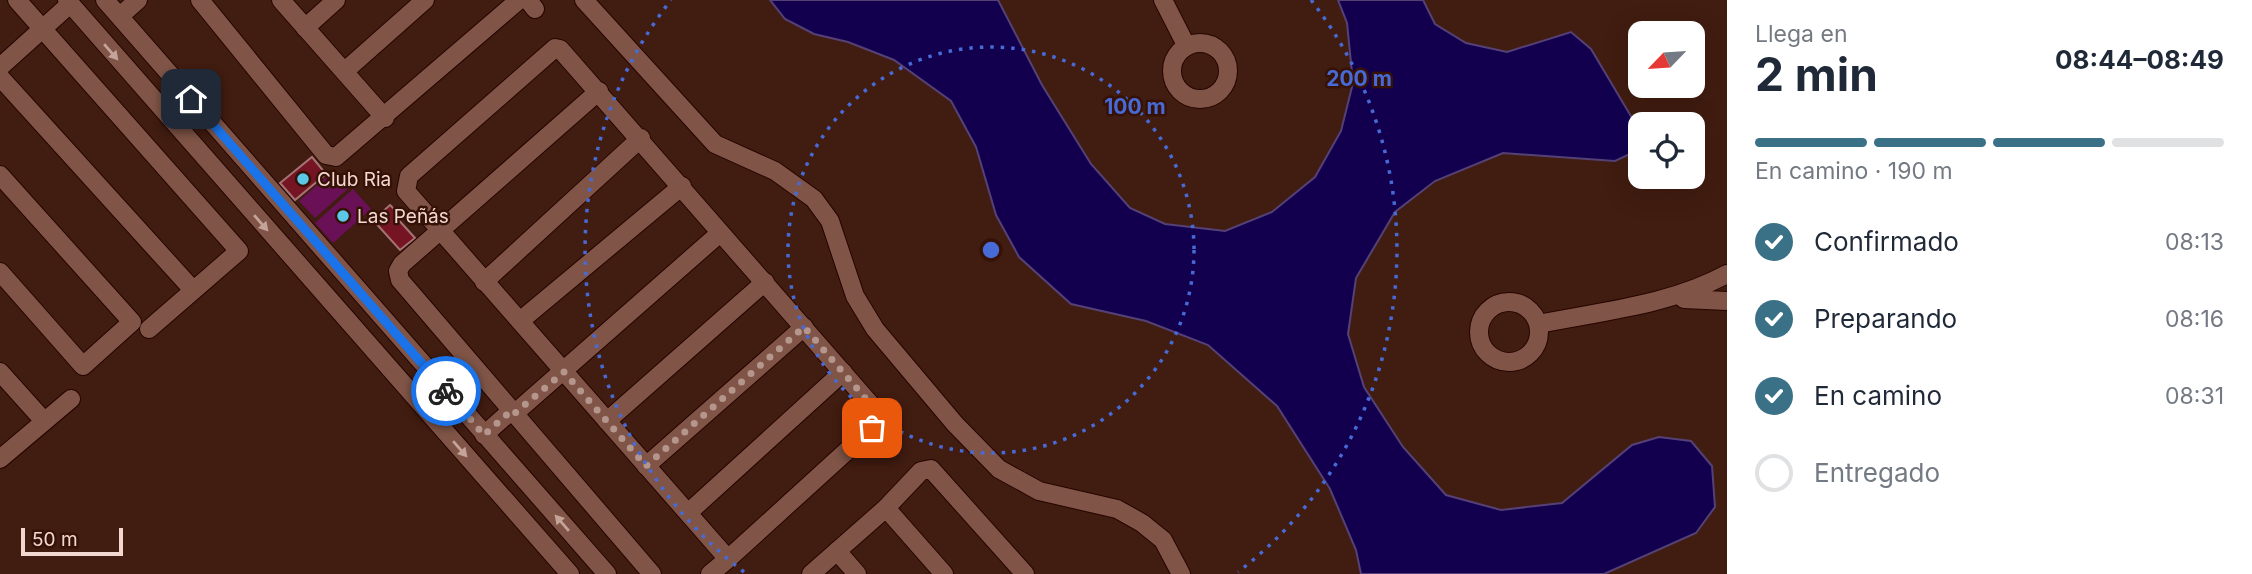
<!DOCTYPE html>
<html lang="es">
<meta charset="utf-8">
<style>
:root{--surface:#fff;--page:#f2f2f3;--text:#1f2937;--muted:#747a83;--line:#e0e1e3;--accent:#3a7186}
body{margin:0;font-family:Inter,sans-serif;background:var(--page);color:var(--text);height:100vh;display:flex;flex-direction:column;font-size:26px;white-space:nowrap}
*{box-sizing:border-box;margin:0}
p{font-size:23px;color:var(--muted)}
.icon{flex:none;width:38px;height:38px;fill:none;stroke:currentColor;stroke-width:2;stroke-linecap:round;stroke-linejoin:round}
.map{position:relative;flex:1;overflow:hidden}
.sheet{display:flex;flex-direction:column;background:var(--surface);width:525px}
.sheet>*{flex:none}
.needle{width:46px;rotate:245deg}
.fabs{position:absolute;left:1628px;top:21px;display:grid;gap:14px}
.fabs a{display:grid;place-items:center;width:77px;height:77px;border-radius:14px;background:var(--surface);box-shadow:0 7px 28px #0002;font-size:35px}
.scale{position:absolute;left:21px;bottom:18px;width:102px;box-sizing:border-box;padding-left:7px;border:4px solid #f2d8d0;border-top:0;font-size:19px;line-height:24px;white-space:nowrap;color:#f2d8d0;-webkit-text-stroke:5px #361206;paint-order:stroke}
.pin{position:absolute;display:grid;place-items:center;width:60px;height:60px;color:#fff;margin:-30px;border-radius:14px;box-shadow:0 4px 10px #0006}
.courier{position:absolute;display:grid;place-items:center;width:70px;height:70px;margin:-35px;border:5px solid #1a73e8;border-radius:50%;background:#fff;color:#222;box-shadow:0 2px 9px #0007}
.overview em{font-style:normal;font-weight:700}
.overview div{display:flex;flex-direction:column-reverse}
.overview{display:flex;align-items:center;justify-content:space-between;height:119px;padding:0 28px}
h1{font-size:46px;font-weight:700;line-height:52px}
.bar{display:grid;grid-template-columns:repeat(4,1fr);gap:10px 7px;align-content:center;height:84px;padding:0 28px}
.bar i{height:9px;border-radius:5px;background:var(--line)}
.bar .selected{background:var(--accent)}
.bar p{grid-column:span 4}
ol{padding:0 28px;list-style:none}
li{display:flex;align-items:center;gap:21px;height:77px}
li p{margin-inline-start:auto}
li .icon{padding:7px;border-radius:50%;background:var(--accent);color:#fff;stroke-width:4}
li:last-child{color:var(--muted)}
li i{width:38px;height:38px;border:4px solid var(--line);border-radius:50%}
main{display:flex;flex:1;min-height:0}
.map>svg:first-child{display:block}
.green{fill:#691056}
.water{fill:#12004f;stroke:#554176;stroke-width:2}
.building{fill:#751524;stroke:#a47474;stroke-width:2}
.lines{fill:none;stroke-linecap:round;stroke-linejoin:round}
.minor-casing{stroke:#260400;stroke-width:20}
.minor{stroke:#805547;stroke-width:18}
.oneway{fill:#c4a499}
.done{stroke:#b4968d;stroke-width:7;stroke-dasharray:0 12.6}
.route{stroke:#1a73e8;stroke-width:9}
.ring{fill:none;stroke:#486ad6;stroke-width:3.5;stroke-dasharray:3.5 7}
.poi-dot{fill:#5ac8e6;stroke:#361206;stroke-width:2.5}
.labels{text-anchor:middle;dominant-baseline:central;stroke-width:5;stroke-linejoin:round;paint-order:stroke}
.poi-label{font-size:19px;fill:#f2d8d0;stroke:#361206;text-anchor:start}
.centre{fill:#486ad6;stroke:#361206;stroke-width:3.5}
.ring-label{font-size:21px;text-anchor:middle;font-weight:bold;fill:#486ad6;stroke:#361206;stroke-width:5;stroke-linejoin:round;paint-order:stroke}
</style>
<main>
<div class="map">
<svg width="1727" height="574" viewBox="0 0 1727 574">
<rect width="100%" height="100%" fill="#411c10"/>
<!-- green -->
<g class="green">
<polygon points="334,170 350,187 315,218 299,201"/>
<polygon points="353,189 371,209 333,243 315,223"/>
</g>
<!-- water -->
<polygon class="water" points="770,0 998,0 1042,85 1091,164 1130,208 1165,224 1225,231 1272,212 1315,177 1341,131 1353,83 1347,23 1338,0 1423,0 1435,24 1466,43 1507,52 1571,32 1591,49 1632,118 1630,154 1615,161 1503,153 1435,181 1395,212 1356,278 1348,334 1364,387 1403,447 1446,495 1501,510 1562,503 1632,445 1659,437 1691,441 1712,466 1715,507 1696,533 1604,574 1361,574 1356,550 1330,489 1277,406 1208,345 1146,321 1071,304 1019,257 996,215 976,147 951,101 894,60 848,42 814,34 785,19"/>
<!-- building -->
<g class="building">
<polygon points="312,157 326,174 295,200 280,183"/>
<polygon points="390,205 398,213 395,216 415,238 400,250 373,220"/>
</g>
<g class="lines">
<defs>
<g id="minor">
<polyline points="17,0 239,251 149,329"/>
<polyline points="67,0 570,574"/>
<polyline points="105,0 607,574"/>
<polyline points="200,0 326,155 336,157 519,0"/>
<polyline points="281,0 385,118"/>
<polyline points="528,0 535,9"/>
<polyline points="584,0 715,144 775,171 814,199 830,221 855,296 875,329 955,424 999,469 1039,491 1117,509 1142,523 1163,540 1181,574"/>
<polyline points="1163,0 1186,45"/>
<polyline points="120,16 138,0"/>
<polyline points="305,28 336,0"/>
<circle cx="1200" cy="71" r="28"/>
<polyline points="0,67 70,4"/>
<polyline points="346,70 425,0"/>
<polyline points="0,77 193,290"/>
<polyline points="599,91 402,264 398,271 400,280 652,574"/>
<polyline points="0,175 132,322 83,366 0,272"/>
<polyline points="484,282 641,138"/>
<polyline points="1684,299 1727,301"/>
<circle cx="1509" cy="332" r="30"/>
<polyline points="520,321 682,186"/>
<path d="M1539,324c64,-13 131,-19 188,-50"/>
<polyline points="0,372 44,421"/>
<polyline points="515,413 720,233"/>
<polyline points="607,421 765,282"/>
<polyline points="484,435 512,410"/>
<polyline points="0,459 71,399"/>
<polyline points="646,466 804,327"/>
<polyline points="886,508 944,574"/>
<polyline points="688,513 843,372"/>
<polyline points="837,551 857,574"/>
<polyline points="710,574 728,559 872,428 877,417 872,406 560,49 555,48 409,176 406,191 728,559"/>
<polyline points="811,574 886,508 921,471 931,469 1025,574"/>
</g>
</defs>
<!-- minor casing -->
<use href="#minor" class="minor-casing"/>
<!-- minor -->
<use href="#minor" class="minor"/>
</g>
<!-- one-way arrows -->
<defs><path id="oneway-solid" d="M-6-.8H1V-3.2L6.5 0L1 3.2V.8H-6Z" transform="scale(1.75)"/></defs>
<g class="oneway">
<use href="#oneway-solid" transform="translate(111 52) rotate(49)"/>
<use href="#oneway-solid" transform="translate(261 223) rotate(49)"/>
<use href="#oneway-solid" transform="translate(460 449) rotate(49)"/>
<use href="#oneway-solid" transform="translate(562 523) rotate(-131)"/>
</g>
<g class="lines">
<!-- done -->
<polyline class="done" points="446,391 484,435 512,410 515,413 564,372 646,466 804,327 872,406 877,417 872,428"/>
<!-- route -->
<polyline class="route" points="191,99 446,391"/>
</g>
<!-- distance rings -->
<g class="ring">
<circle cx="991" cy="250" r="203"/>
<path d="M744 572A406 406 0 0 1 671 0M1311 0A406 406 0 0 1 1238 572"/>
</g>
<!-- markers -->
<g class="poi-dot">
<circle cx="303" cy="179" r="7"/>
<circle cx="343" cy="216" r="7"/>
</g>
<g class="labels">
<!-- poi labels -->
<g class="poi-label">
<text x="317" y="179">Club Ria</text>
<text x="357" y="216">Las Peñás</text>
</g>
</g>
<circle cx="991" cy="250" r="10" class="centre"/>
<g class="ring-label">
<text x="1359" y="86">200 m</text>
<text x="1135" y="114">100 m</text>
</g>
</svg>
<div class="fabs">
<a><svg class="needle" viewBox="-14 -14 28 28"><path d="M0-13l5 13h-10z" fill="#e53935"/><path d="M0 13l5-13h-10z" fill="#747a83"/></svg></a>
<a><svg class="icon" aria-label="locate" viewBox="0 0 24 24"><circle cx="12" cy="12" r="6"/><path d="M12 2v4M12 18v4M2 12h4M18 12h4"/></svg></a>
</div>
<div class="scale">50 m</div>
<div class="pin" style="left:872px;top:428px;background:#ea580c"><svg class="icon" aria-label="bag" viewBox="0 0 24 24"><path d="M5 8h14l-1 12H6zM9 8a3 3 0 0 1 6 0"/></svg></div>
<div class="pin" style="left:191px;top:99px;background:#1f2937"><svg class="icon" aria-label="home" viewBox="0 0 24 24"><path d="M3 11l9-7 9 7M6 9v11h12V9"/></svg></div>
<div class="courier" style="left:446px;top:391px"><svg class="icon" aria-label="bike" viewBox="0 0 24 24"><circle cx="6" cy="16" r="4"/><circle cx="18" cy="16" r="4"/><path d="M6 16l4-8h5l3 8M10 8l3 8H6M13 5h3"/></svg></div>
</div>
<section class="sheet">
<div class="overview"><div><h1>2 min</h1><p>Llega en</p></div><em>08:44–08:49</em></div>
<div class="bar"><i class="selected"></i><i class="selected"></i><i class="selected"></i><i></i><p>En camino · 190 m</p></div>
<ol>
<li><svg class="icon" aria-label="check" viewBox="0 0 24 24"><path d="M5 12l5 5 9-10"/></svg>Confirmado<p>08:13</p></li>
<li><svg class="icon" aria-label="check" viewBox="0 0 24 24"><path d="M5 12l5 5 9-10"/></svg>Preparando<p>08:16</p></li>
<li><svg class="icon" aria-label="check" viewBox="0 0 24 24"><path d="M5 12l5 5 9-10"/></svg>En camino<p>08:31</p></li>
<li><i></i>Entregado</li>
</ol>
</section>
</main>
